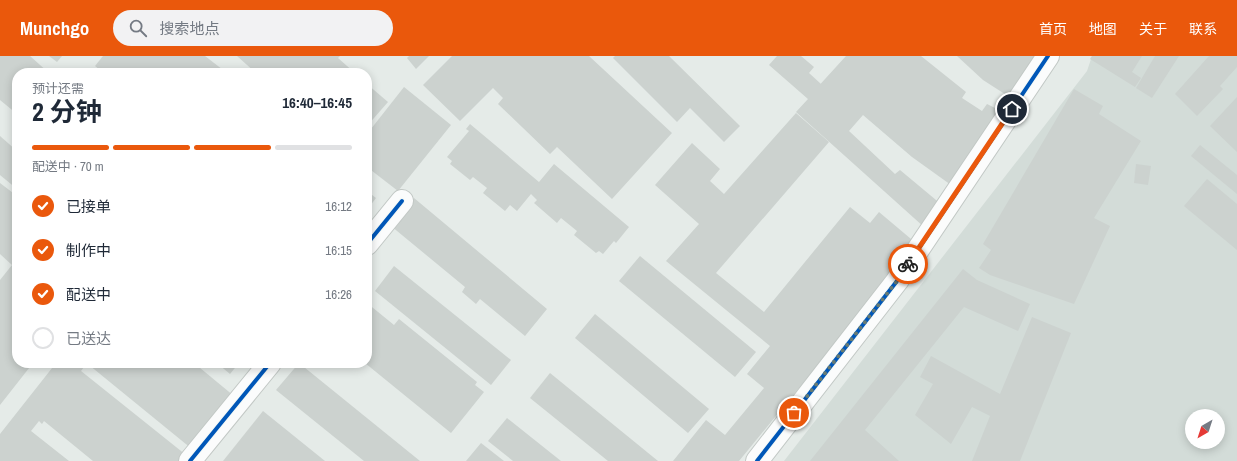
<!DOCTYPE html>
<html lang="zh">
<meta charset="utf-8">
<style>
:root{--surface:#fff;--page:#f2f2f3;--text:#1f2937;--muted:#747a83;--line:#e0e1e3;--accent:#ea580c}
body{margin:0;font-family:"Archivo Narrow","Noto Sans SC",sans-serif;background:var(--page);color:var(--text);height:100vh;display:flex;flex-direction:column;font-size:15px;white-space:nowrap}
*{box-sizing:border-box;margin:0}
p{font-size:13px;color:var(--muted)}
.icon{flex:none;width:22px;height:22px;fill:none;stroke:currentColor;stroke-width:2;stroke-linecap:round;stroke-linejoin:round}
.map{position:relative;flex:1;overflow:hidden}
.sheet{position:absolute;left:12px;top:12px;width:360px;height:300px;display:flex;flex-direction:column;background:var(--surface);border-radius:16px;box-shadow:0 2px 10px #0003}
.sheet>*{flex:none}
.needle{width:26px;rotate:219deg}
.buttons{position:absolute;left:1185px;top:353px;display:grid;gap:8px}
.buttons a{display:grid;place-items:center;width:40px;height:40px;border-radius:50%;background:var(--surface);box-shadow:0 2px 10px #0003;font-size:20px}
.pin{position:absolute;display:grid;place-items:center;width:34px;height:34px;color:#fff;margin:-17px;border:2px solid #fff;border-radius:50%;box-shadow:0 1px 4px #0007}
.courier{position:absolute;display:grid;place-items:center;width:40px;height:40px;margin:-20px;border:3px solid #ea580c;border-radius:50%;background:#fff;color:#222;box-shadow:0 1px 5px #0007}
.overview em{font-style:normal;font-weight:700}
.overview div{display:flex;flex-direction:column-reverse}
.overview{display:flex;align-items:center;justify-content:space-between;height:68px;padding:0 20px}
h1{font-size:26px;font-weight:700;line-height:30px}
.bar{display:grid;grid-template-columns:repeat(4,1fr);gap:6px 4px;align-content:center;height:48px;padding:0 20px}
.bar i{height:5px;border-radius:3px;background:var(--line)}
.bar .on{background:var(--accent)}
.bar p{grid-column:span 4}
ol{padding:0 20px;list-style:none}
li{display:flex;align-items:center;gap:12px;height:44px}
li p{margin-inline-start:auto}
li .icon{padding:4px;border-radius:50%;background:var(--accent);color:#fff;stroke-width:4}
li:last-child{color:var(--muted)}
li i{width:22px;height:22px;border:2px solid var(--line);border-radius:50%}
header{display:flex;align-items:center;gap:24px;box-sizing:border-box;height:56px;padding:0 20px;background:var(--accent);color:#fff}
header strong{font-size:19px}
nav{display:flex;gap:22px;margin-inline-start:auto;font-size:14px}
.search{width:280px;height:36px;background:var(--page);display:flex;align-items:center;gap:10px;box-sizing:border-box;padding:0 14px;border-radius:22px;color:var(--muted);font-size:15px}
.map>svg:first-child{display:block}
.built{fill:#d3dcd8;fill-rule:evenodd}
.building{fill:#ccd2cf}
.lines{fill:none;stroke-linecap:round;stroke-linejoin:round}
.minor-casing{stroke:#c2c8c5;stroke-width:24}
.minor{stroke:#fbfcfc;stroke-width:22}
.cycleway-casing{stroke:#f4f9f6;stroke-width:6}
.cycleway{stroke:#0057b8;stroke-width:4}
.done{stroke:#677b74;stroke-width:4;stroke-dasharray:0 7.2}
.route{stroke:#ea580c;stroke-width:5}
</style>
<header>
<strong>Munchgo</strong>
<div class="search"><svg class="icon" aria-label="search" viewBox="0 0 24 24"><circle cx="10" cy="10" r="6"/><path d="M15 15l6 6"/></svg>搜索地点</div>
<nav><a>首页</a><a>地图</a><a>关于</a><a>联系</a></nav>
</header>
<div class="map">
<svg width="1237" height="405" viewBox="0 0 1237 405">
<rect width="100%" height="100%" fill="#e5ebe8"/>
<!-- built -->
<path class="built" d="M1092,0h145v405h-453l303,-390zM1192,360h26v26h-26z"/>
<!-- building -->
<g class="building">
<polygon points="0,0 30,0 49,17 17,17 17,58 0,44"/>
<polygon points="49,0 62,0 57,6"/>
<polygon points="103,0 205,0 227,17 104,17 95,10"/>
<polygon points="237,0 340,0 338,2 355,17 256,17"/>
<polygon points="409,0 429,0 416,13 407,2"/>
<polygon points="452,0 589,0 672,77 612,143 557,91 550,98 498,48 503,42 493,32 460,65 423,29"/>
<polygon points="615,0 669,0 740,70 724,86 690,52 677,66 613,2"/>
<polygon points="777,0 801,0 814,11 809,17 821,28 815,34 846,0 921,0 966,36 962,42 982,55 987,48 1003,56 958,134 912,101 863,59 849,75 895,118 900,114 942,149 924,171 796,56 808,43 769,9"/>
<polygon points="957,0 1037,0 1011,42 983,24"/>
<polygon points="1092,0 1142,0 1132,16 1141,22 1135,31 1090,3"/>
<polygon points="1155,0 1179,0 1152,42 1136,32"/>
<polygon points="1209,0 1237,0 1237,11 1220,30 1223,33 1197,60 1175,38"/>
<polygon points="367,28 388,46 367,70"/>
<polygon points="404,31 451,69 398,135 367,111 367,78"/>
<polygon points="1074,33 1103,50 1099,58 1141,85 1094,162 1110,170 1074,248 990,219 979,212 991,194 983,188"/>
<polygon points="1237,41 1237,96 1210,70"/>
<polygon points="796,57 829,86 716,217 764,256 850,151 870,167 879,156 917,188 739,405 673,405 706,364 725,379 764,332 747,318 770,290 666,205 699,168 655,129 692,87 720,113 710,125 724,138"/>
<polygon points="470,68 539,126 554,108 629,171 616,187 614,185 603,198 599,195 596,197 574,179 577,175 561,162 557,167 534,147 537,144 531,138 517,155 510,149 505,155 483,137 487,132 473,121 470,124 450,108 452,105 447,101 469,75 466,73"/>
<polygon points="0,80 17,95 17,133 0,119"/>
<polygon points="1200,89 1237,119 1237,138 1191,100"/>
<polygon points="1136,108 1151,110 1148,129 1134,127"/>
<polygon points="1207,123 1237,148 1237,194 1184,150"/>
<polygon points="0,127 17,140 17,307 33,307 0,349 0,224 12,209 0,198"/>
<polygon points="367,135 376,142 367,154"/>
<polygon points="414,142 547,253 525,280 480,243 476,248 462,236 465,231 391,170"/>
<polygon points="640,200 756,296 735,321 619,225"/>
<polygon points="394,210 511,304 491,329 375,235"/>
<polygon points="963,213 977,224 1030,248 1018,275 964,251 865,374 899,405 810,405"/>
<polygon points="367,247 394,269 399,263 477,326 475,329 484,336 451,377 365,307 367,307"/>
<polygon points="595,258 709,353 688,377 575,282"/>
<polygon points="1032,261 1071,277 1020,405 972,405 990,360 972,351 951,388 915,359 933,328 920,321 931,300 1000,338"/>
<polygon points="56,307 87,307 81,315 186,399 181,405 93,405 44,365 42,368 39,365 31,375 69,405 0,405 0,378"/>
<polygon points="91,307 194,307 234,340 192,393 89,309"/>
<polygon points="219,307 239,307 230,318 218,308"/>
<polygon points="299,307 420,405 364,405 276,334"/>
<polygon points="550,317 658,405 608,405 530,342"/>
<polygon points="263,355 325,405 223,405"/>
<polygon points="507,362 561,405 513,405 488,385"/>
<polygon points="481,387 504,405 466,405"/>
</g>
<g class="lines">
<defs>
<g id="minor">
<polyline points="367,188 402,145"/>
<polyline points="190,405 270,307"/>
<polyline points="757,405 897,225 1048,0"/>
</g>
</defs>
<!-- minor casing -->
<use href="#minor" class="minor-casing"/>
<!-- minor -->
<use href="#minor" class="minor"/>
<defs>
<g id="cycleway">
<polyline points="367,188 402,145"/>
<polyline points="190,405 270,307"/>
<polyline points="757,405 897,225 1048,0"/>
</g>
</defs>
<!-- cycleway casing -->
<use href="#cycleway" class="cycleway-casing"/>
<!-- cycleway -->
<use href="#cycleway" class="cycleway"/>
</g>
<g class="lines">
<!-- done -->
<polyline class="done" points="794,357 897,225 908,208"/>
<!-- route -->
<polyline class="route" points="908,208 1012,53"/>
</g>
</svg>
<div class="buttons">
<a><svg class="needle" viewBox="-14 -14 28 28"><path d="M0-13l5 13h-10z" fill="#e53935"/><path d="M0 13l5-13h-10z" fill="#747a83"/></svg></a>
</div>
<div class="pin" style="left:794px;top:357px;background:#ea580c"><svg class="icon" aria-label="bag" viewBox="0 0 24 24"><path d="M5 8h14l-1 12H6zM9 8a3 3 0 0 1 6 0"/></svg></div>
<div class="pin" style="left:1012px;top:53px;background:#1f2937"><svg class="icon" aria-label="home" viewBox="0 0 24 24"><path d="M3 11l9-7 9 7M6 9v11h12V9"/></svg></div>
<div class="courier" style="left:908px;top:208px"><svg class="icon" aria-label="bike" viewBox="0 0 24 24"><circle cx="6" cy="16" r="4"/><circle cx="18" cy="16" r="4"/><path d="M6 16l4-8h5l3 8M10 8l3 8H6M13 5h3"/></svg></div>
<section class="sheet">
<div class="overview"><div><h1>2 分钟</h1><p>预计还需</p></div><em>16:40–16:45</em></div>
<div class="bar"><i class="on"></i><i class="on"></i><i class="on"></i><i></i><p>配送中 · 70 m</p></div>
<ol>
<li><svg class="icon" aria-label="check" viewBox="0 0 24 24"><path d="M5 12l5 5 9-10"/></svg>已接单<p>16:12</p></li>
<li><svg class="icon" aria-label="check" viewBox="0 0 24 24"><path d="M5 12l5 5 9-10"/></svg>制作中<p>16:15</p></li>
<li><svg class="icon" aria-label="check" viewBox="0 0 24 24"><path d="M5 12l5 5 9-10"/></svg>配送中<p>16:26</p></li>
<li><i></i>已送达</li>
</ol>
</section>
</div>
